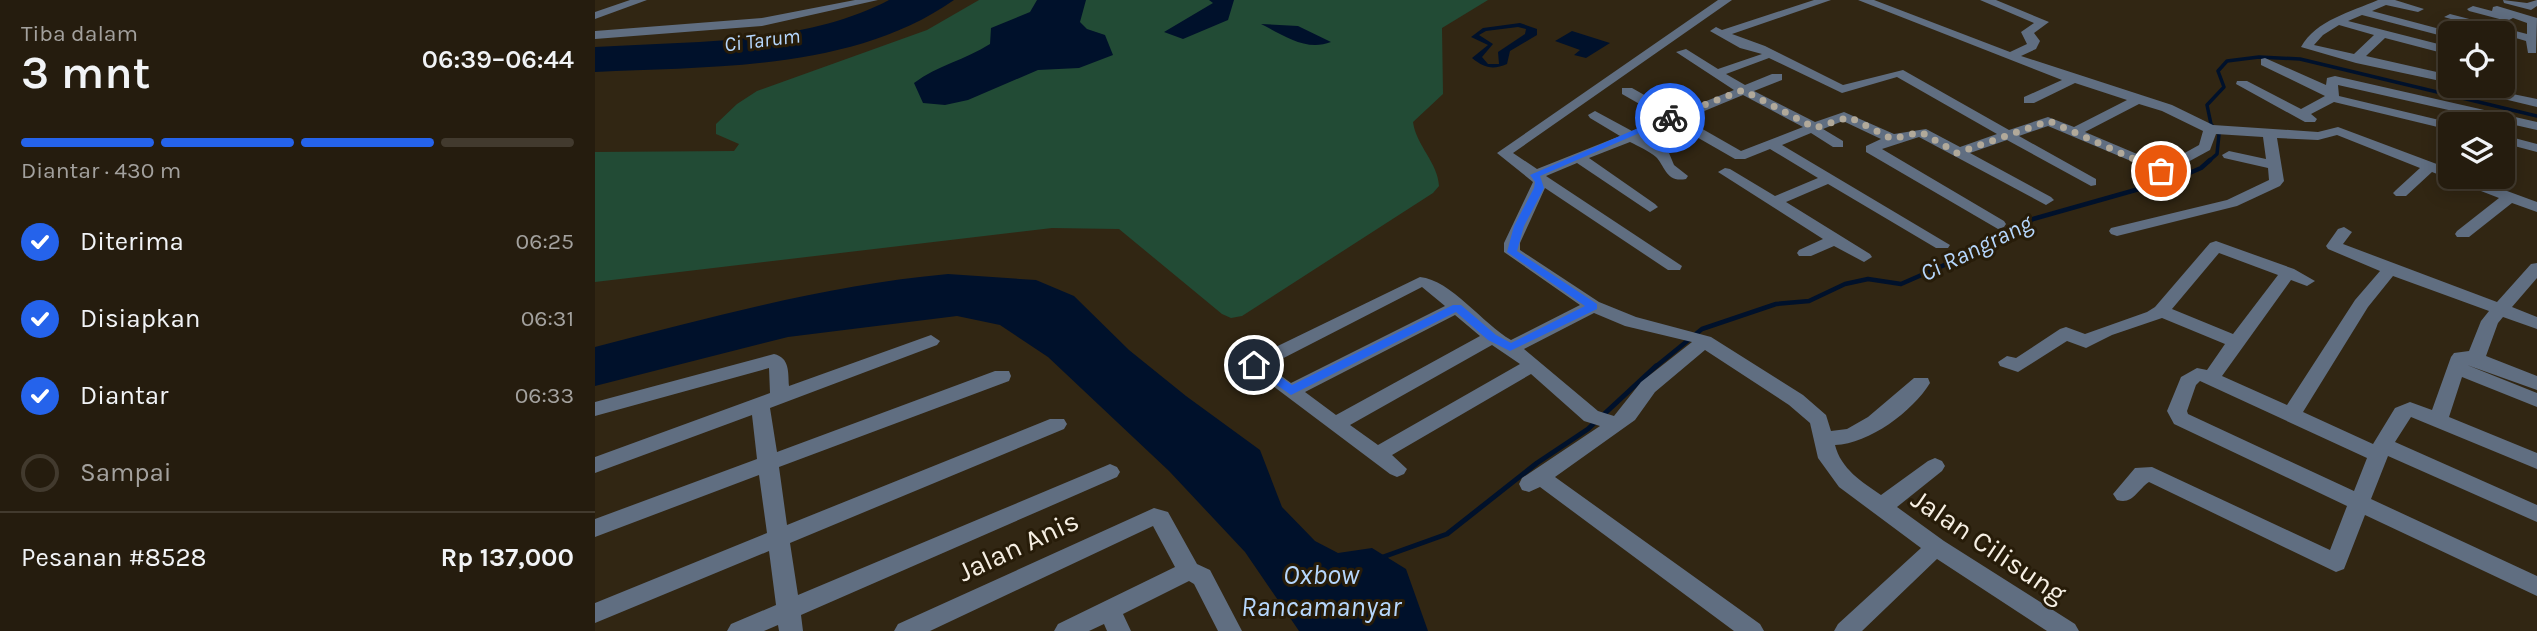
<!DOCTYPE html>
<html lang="id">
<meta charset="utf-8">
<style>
:root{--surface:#251c0e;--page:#31291c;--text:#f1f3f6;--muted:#a3a19e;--line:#423a2e;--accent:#2563eb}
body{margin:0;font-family:Karla,sans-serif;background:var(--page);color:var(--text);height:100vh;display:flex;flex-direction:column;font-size:26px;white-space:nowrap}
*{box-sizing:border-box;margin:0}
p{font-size:23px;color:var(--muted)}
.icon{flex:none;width:38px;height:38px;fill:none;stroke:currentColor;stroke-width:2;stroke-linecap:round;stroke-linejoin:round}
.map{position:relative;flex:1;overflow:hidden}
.panel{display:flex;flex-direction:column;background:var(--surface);width:595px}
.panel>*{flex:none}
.buttons{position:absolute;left:1843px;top:21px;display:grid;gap:14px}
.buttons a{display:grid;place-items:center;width:77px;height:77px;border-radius:10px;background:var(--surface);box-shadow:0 4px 18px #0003,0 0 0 2px var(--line);font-size:35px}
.pin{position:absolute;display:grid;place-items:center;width:60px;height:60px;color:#fff;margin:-30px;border:4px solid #fff;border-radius:50%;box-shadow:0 2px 7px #0007}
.courier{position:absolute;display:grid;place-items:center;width:70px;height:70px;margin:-35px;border:5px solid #2563eb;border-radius:50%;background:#fff;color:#222;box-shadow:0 2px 9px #0007}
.overview em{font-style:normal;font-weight:600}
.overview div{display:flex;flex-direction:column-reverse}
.overview{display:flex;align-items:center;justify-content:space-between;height:119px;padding:0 21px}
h1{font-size:46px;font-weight:600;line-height:52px}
.bar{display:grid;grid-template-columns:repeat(4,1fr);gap:10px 7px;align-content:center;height:84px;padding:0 21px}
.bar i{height:9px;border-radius:5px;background:var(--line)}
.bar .active{background:var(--accent)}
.bar p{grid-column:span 4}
.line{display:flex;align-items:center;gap:18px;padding:0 21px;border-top:2px solid var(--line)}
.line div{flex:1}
ol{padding:0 21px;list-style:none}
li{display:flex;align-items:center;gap:21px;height:77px}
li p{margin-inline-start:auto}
li .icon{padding:7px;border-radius:50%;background:var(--accent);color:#fff;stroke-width:4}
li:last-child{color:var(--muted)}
li i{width:38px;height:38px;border:4px solid var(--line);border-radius:50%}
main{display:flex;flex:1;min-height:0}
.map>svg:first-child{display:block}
.green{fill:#224b35}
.water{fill:#00112b;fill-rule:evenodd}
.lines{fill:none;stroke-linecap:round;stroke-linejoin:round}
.stream-far2{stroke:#00112b;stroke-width:3.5}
.stream-far1{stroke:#00112b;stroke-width:4.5}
.stream{stroke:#00112b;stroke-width:5}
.minor{fill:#606e81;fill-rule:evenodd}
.route{fill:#2563eb}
.done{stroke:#b1a99a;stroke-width:7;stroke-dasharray:0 12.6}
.labels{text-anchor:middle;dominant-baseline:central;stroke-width:6;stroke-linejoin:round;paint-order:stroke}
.far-water-label{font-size:21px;font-style:italic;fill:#b6d7fd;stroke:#271c09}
.water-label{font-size:24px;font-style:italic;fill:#b6d7fd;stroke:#271c09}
.near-street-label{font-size:28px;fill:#f6efe3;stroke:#271c09}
.near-water-label{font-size:28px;font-style:italic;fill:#b6d7fd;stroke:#271c09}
</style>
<main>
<section class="panel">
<div class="overview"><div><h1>3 mnt</h1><p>Tiba dalam</p></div><em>06:39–06:44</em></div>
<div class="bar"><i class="active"></i><i class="active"></i><i class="active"></i><i></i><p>Diantar · 430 m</p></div>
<ol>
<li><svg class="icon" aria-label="check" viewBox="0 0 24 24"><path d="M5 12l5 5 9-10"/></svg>Diterima<p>06:25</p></li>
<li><svg class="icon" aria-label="check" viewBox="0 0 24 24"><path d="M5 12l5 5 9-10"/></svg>Disiapkan<p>06:31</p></li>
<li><svg class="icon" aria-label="check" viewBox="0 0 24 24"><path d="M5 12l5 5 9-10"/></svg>Diantar<p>06:33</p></li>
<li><i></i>Sampai</li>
</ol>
<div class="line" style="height:91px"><div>Pesanan #8528</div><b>Rp 137,000</b></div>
</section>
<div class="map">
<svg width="1942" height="631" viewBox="0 0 1942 631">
<rect width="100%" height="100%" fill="#312613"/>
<!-- green -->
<path class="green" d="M384,0h509l-46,28 1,66 -30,28c3,23 25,41 26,64l-6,7 -191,123 -11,2 -9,-4 -103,-85 -67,-1 -457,54v-130l139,-1 5,-7 -23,-10v-10l21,-20 20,-13 170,-61z"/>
<!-- water -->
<g class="water">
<path d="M294,0h65c-101,71 -241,66 -359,72v-25c94,-6 209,-2 294,-47z"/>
<path d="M442,0h49l-6,22 7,7 18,6 8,20 -34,13 -41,2 -70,30 -23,5 -22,-2 -9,-20c24,-18 51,-23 76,-39l1,-16 39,-16z"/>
<polygon points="614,0 639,0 633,20 588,39 569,32 618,3"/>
<path d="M925,23l17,6v6l-27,16 -3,13c-14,6 -23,4 -35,-6l16,-13 -17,-8 12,-9zM923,27l8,2 -1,5 -27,18 1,12h-11l-6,-7 11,-13 -14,-9 7,-4z"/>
<path d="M666,24l37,2 33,16c-25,10 -48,-7 -70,-18z"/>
<polygon points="977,31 1015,43 991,58 979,55 985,50 960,41"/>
<path d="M353,274l88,6 38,16 55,54 57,46 74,54 22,57 33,34 23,12 34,-5 34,21 22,62h-129l-54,-79 -76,-81 -121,-114 -48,-32 -43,-9 -169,21 -193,49v-39c117,-30 232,-62 353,-73z"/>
</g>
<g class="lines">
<!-- stream-far2 -->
<polyline class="stream-far2" points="1613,162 1622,154 1624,134 1616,124 1612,105 1629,87 1623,71 1632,61 1664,57 1705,59 1942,116"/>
<!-- stream-far1 -->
<polyline class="stream-far1" points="1059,368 1107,329 1181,304 1214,301 1250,284 1273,279 1306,284 1402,242 1438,219 1583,178 1606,168 1615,160"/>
<!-- stream -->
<polyline class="stream" points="788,557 852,534 942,463 993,429 1061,366"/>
<!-- minor -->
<g class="minor">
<polygon points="35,0 52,0 0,19 0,12"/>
<polygon points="260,0 283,0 167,26 0,39 0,31 167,18"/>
<path d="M1123,0h14l-219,153 24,16 83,-33 -30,-18 -2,-3 7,-4 37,20 32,-13 -42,-24v-6h10l44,25 58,-23 -58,-38 10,-3 32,20 44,-15 -22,-6 -30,-17 6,-4 6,3 92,-30h17l-99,34 33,12 78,39 60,-15 106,60 39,-13 26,10 53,-27 -52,-17 -41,20h-10v-6l38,-17 -204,-80h16l136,52 17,-8 -6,-12 13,-9 -54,-23h16l53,22 -15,11 6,8 -4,8 -15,7 151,49 41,20 105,7 20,-5 112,42v8h19l68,25v10l-25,-9 -43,34h-12l-2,-3 2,-3 42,-33 -67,-26 -26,24h-10l-3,-3 3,-3 24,-22 -83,-33 -19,5 -41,-2 7,43 -4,5 -43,20 -120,30 -6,-2 -2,-3 2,-3 116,-28 42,-20 -1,-12 -44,-10 -2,-3 7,-4 37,8 -3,-22 -47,-3 -6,16 -46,25 -116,-49 -29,10 77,43v6l-5,1 -84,-46 -37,13 81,44 3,3 -8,5 -127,-68 -37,12 122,72 2,3 -2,3 -6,2 -132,-77v-6l15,-7 -38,-18 -20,8 20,12v6h-10l-22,-14 -29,12 168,100 -2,3h-12l-108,-64 -42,18 84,52 2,3 -8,5 -30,-16 -23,10h-12l-2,-3 2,-3 24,-11 -105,-67 7,-4 5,1 45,27 43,-18 -48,-29 -25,10h-10l-61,-35 -32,13 27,16 5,12 14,11 -2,3c-20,4 -21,-13 -30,-22 -7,-6 -18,-11 -26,-15l-41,16 66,46 3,3 -8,5 -73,-49 -31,13 136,90 -2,4h-12l-123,-82 -25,55v7l79,52 37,15 75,20 92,58 23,20 5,16 16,-2 21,-12 46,-39h14l2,5c-17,28 -61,61 -95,62 6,24 27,37 46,50l47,-34 7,-3 7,3 3,5 -3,5 -45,36 47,34 131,83 4,7h-32l-110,-72 -75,72h-28l4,-7 83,-76 -82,-61 -21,-29 -8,-35 -21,-18 -84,-55 -50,42 -20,28 -80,57 205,147 4,7h-30l-194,-144 -11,5 -7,-2 -3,-6 3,-6 78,-52 -16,-5 -53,-47 -139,81 15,14 -3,5 -7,3 -7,-3 -145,-109 2,-4 173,-84c31,3 63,47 91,63l69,-35 -76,-53v-9l29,-61 -36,-29zM1174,58l73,35 55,-16 100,57 -37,13 -34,-18 -32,5 -50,-22 -29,10 -61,-31 28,-11v-6h-10l-27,11 -19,-11zM1148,95l60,32 -62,24 -56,-32zM1544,104l23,7 41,20 -4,14 -36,20 -78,-33zM827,287l23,19 -154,77 -23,-17zM999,313l31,13 67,16 -51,40 -27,34 -16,-5 -74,-62zM860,315l25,21 -144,79 -31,-23zM897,345l28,19 -142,81 -28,-20z"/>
<path d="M1783,0h17l29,9 -6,3 -32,-7 -14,6 83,22h-5v5l-88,-23 -14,6 102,26v8l-65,-17 -19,18 84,19v8l-94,-20 -55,-16c15,-27 50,-35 77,-47zM1744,25l35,10 -20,19 -40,-9 9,-10z"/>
<polygon points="1908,0 1932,3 1942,0 1942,6 1936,10 1909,3"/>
<polygon points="1878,6 1897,11 1898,7 1902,6 1942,18 1941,53 1933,53 1931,41 1849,17 1855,14 1932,34 1932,23 1918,18 1912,21 1874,11 1872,9"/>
<polygon points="1670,58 1731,85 1732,78 1740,76 1942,122 1942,130 1743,85 1744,96 1861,124 1855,124 1855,130 1739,102 1716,114 1722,119 1720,122 1710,122 1641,84 1642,81 1652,81 1706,109 1730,96 1666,65 1666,59"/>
<polygon points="1879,86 1942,99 1942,107 1888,94 1886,98 1876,98 1874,95"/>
<polygon points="1908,135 1942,144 1942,152 1908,143"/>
<path d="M1749,227l8,5 -9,12 154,58 34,-38 6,-1v15l-25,29 25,10v12l-34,-12 -5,6 -12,33 51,20v14l-70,-25 70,28v14l-75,-30 -13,40 88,36v16l-126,-52 -16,25 142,63v17l-149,-66 -17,43 166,77v20l-172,-81 -21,54 -8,3 -187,-90c-12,8 -16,23 -32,18l-4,-6 22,-26 17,-1 178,83 17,-44 -173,-82 -7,-13 14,-34 16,-9 10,2 18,-26 -63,-26 -50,17 -26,13 -19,-7 -49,31 -18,-6 -2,-4 9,-6 9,2 44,-29 6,-2 19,7 62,-22 8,-5 55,-64 6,-2 78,28 21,12 -8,5 -16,-6 -69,96 65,29 68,-105 25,-29 -52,-22 -2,-3 12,-17zM1624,253l59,22 -45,59 -61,-25zM1798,276l96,35 -8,10 -12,30 -15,2 -3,4 -19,53 -22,-8 -15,6 -22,36 -70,-32 65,-105zM1605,381l167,77 -13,33 -166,-77 -1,-3 9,-26z"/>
<path d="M336,335l9,6 -3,4 -167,63 7,44 218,-81h14l2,5 -2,5 -230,86 8,58 263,-106h14l3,5 -3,5 -274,114 8,52 305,-128 7,-3 7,3 3,5 -3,5 -316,138 2,16h-24l-1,-6 -14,6h-37l4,-7 45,-19 -7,-54 -174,72v-20l172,-70 -8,-58 -164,62v-18l162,-60 -5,-44 -157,58v-16l175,-64 -1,-25 -174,48v-14l179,-48c16,4 14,18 15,32z"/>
<polygon points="559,508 573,512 602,564 615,570 647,631 623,631 599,584 594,581 528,614 536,631 512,631 509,624 494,631 459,631 463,624 580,567 558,526 335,631 299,631 303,624"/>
</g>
</g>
<!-- route -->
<polygon class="route" points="1071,116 1079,118 945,176 949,188 929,226 922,251 1002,304 1002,309 915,351 893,340 861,312 696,395 653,365 663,362 697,385 858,305 866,305 901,335 916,343 990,306 912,252 919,226 939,188 940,182 935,175"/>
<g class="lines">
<!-- done -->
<polyline class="done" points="1075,118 1148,90 1220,128 1254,117 1297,139 1326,132 1362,153 1454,121 1566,171"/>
</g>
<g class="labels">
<!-- far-water labels -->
<g class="far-water-label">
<text transform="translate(167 40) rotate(-7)">Ci Tarum</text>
</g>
<!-- water labels -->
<g class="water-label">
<text transform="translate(1381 248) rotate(-26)">Ci Rangrang</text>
</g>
<!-- near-street labels -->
<g class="near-street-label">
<text transform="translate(423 546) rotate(-25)">Jalan Anis</text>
<text transform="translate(1394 546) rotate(34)">Jalan Cilisung</text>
</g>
<!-- near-water labels -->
<g class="near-water-label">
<text x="726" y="574">Oxbow<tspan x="726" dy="32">Rancamanyar</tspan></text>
</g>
</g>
</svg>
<div class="buttons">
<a><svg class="icon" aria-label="locate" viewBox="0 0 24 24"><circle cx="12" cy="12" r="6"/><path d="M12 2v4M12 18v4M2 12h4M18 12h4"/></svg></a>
<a><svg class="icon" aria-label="layers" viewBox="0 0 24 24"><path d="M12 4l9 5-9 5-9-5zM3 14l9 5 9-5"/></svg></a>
</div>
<div class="pin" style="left:1566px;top:171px;background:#ea580c"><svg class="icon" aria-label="bag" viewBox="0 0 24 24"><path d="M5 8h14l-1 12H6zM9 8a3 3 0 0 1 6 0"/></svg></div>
<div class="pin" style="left:659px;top:365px;background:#1f2937"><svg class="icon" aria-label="home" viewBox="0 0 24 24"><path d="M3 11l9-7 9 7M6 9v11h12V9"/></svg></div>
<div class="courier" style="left:1075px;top:118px"><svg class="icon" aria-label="bike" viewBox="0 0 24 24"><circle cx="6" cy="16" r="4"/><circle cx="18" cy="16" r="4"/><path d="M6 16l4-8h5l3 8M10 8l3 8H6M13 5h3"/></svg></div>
</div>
</main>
